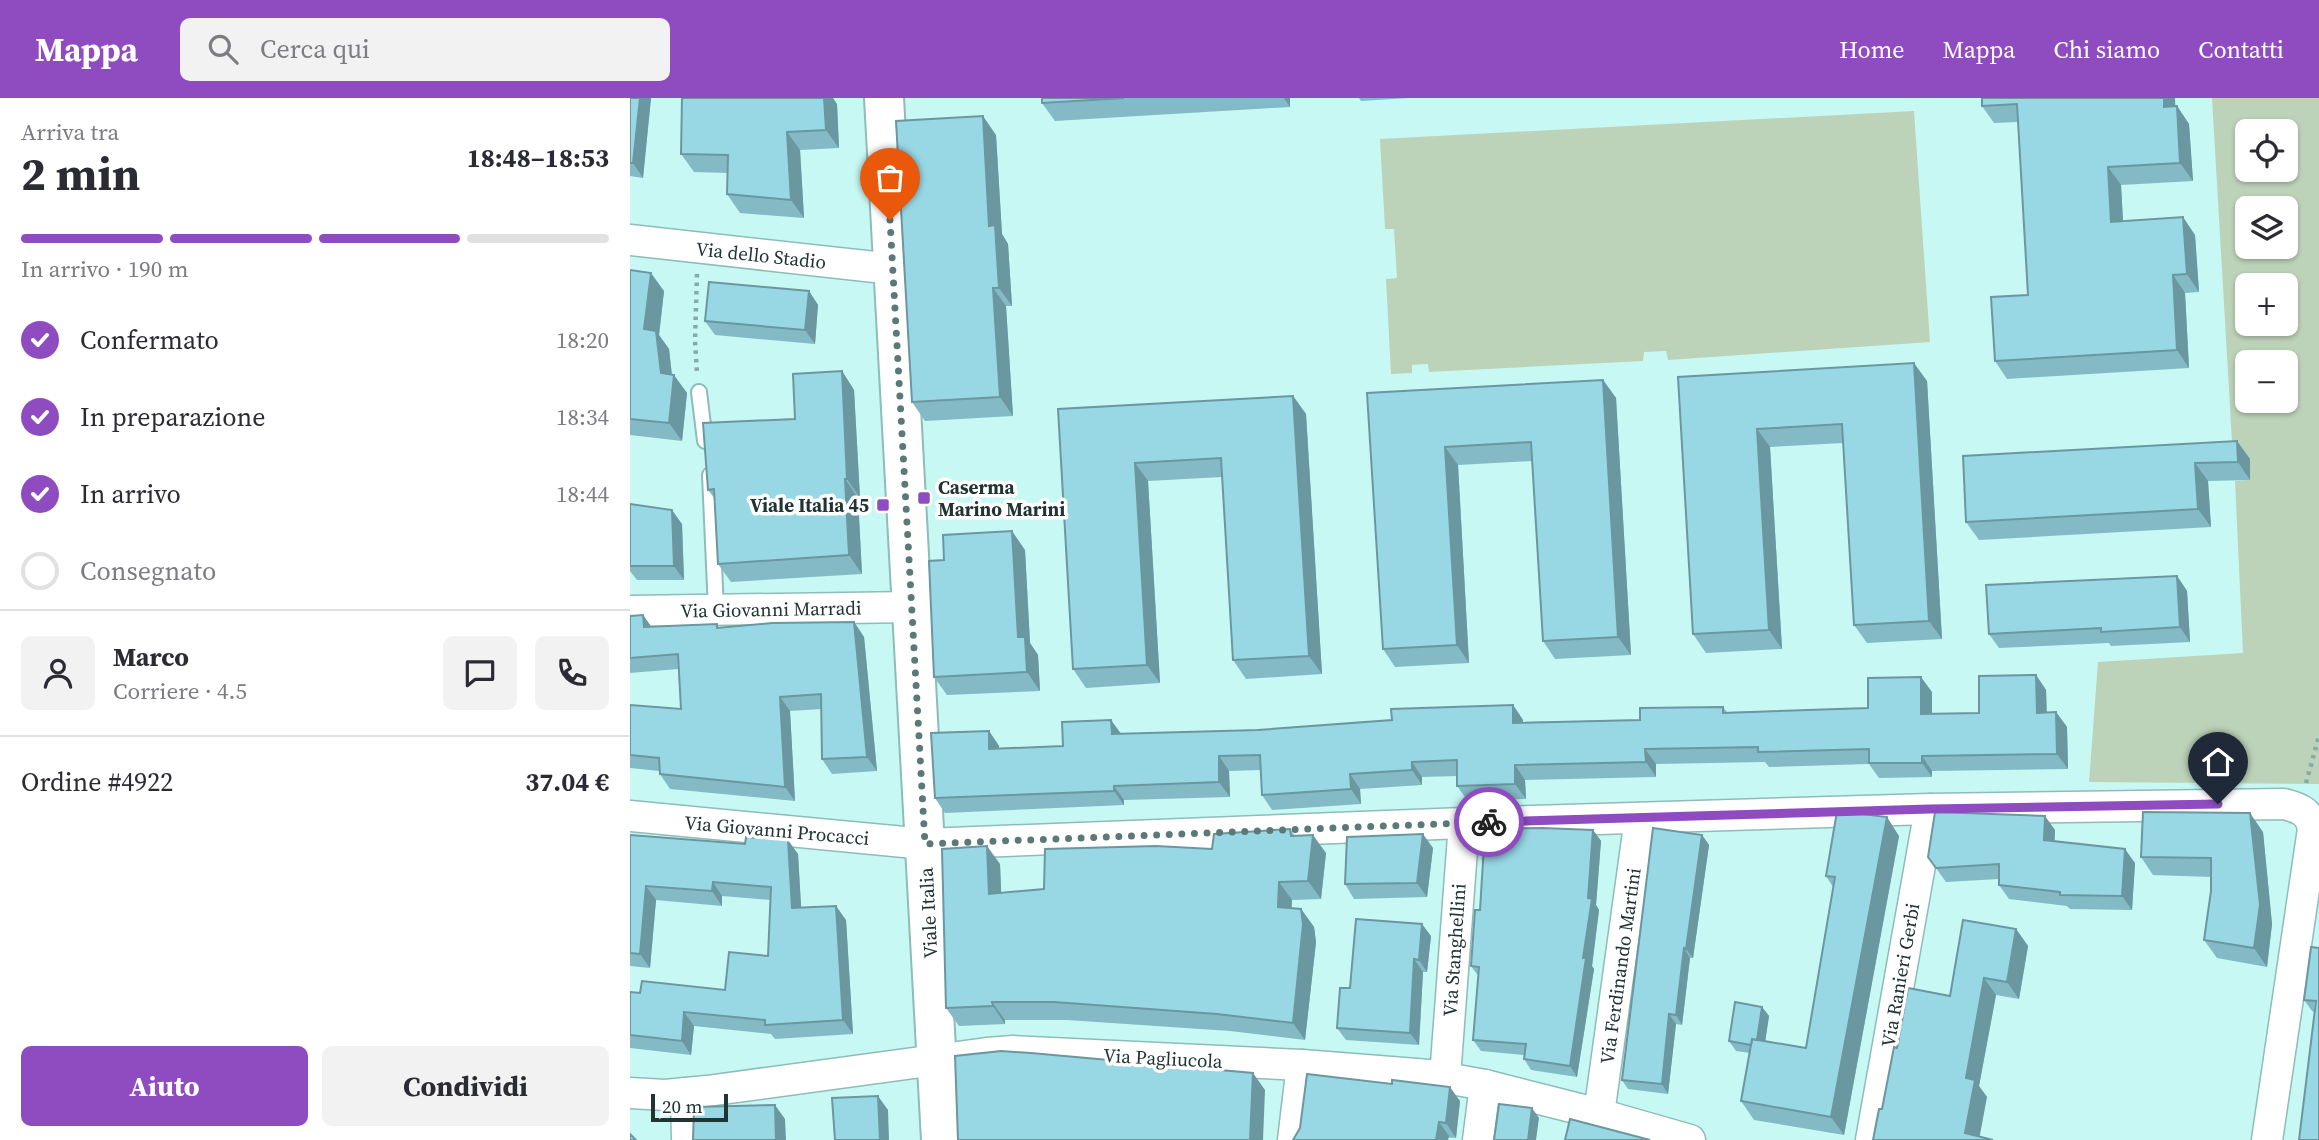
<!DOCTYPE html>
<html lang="it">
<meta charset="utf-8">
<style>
:root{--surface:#fff;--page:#f2f2f3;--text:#2b2b33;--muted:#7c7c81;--line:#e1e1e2;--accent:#8f4cc0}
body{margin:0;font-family:"Source Serif 4",serif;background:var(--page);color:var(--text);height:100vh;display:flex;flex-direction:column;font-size:26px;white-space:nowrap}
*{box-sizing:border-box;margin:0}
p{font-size:23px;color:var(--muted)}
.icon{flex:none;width:38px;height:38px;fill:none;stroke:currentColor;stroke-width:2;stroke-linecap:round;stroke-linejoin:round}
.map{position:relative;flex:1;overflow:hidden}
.drawer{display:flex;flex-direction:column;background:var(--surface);width:630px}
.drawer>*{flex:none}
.fabs{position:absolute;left:1605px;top:21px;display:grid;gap:14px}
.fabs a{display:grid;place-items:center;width:63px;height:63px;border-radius:10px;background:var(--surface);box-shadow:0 2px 5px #0004;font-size:35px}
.scale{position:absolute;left:21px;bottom:18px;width:77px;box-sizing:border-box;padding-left:7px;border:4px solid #213433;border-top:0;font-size:19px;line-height:24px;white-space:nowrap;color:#213433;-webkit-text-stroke:5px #fff;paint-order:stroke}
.pin{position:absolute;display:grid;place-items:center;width:60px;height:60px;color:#fff;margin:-72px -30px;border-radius:50% 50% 50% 0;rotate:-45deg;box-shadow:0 0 7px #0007}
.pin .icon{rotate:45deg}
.courier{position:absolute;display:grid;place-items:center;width:70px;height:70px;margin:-35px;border:5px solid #8f4cc0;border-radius:50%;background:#fff;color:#222;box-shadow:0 2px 9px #0007}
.headline em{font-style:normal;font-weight:700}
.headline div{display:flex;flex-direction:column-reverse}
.headline{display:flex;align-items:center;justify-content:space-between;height:119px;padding:0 21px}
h1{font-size:46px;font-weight:700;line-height:52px}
.bar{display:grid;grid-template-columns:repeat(4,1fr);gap:10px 7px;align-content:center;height:84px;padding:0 21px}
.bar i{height:9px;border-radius:5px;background:var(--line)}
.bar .active{background:var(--accent)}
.bar p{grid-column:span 4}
.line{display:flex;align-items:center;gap:18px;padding:0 21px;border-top:2px solid var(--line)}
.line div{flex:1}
.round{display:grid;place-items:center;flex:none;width:74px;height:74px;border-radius:10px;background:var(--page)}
ol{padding:0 21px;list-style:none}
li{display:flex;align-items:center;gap:21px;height:77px}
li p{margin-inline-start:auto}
li .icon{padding:7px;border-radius:50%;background:var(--accent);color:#fff;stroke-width:4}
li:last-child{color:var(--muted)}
li i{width:38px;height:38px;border:4px solid var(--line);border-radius:50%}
.button{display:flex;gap:14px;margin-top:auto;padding:14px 21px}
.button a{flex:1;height:80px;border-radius:10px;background:var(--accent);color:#fff;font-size:28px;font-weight:700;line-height:80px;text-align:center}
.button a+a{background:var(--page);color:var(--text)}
header{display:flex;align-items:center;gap:42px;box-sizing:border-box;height:98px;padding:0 35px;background:var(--accent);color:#fff}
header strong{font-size:33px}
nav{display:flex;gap:38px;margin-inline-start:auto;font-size:24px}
.search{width:490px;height:63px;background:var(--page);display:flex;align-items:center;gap:18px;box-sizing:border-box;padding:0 24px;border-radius:10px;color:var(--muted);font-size:26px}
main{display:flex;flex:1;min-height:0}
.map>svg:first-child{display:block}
.green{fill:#bdd3b9;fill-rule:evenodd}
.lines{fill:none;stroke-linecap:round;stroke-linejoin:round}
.lane-casing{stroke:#8ebcb8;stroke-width:18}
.street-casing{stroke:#8ebcb8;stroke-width:33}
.secondary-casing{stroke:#8ebcb8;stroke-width:42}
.path{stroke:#86aaa7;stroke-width:4.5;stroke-dasharray:3.5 5;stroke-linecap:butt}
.lane{stroke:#fff;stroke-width:14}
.street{stroke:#fff;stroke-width:30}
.secondary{stroke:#fff;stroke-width:38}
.wall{fill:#83bac5}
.shaded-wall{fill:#6a97a0}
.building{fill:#98d8e5;stroke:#6a97a0;stroke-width:2}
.done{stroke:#5b7977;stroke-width:7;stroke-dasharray:0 12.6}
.route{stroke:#8f4cc0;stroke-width:9}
.poi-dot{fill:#8f4cc0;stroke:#fff;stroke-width:2.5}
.labels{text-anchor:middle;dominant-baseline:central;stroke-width:7;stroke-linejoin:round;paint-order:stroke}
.street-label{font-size:19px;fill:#213433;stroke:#fff}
.poi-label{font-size:19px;font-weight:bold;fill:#213433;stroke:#fff;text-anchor:start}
</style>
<header>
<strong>Mappa</strong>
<div class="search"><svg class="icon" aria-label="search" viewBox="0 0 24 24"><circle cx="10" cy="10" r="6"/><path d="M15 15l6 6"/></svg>Cerca qui</div>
<nav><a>Home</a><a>Mappa</a><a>Chi siamo</a><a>Contatti</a></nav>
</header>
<main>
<section class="drawer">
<div class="headline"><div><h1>2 min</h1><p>Arriva tra</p></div><em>18:48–18:53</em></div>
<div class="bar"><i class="active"></i><i class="active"></i><i class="active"></i><i></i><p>In arrivo · 190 m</p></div>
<ol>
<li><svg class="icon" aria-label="check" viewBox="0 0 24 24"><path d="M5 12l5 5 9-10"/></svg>Confermato<p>18:20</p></li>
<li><svg class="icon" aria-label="check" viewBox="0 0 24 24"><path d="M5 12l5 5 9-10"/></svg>In preparazione<p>18:34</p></li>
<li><svg class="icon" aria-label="check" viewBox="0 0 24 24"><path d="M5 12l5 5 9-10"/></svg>In arrivo<p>18:44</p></li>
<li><i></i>Consegnato</li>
</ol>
<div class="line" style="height:126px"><a class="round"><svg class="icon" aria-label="person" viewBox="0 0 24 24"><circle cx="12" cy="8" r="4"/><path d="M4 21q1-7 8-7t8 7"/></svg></a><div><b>Marco</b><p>Corriere · 4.5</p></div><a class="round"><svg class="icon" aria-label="chat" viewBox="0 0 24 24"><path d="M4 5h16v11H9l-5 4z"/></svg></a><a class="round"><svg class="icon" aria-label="phone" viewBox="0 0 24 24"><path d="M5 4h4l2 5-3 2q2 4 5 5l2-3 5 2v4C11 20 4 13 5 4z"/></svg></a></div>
<div class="line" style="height:91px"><div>Ordine #4922</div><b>37.04 €</b></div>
<div class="button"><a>Aiuto</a><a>Condividi</a></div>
</section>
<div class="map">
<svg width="1689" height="1042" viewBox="0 0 1689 1042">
<rect width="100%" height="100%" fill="#c8f8f4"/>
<!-- green -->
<g class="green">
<path d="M1582,0h107v686l-230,-2 9,-120 145,-9 -8,-172 15,-1 -17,-21zM1617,33h39v39h-39zM1617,110h39v39h-39zM1617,187h39v39h-39zM1617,264h39v39h-39z"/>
<polygon points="1284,13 1300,244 1038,262 1036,253 1014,254 1013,263 799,274 798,266 782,267 782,275 761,276 756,181 767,180 764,131 755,131 750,41"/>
</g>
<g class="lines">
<defs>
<g id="lane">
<polyline points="69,294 75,343"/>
<polyline points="80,377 86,512"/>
</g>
<g id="street">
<polyline points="0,142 263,171"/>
<polyline points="0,513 282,509"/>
<path d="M0,718l295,28 539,-21 466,-14 354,-5c16,4 26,8 29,25l-46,311"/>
<polyline points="815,979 834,725"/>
<polyline points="0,995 35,997 77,993 357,955 383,953 672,967 799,977 855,987 969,1016 1060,1042"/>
<polyline points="56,995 57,1042"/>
<polyline points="969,1016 1010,720"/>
<polyline points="663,1042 672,967"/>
<polyline points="848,1042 855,987"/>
<polyline points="1241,1042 1300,711"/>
</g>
<polyline id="secondary" points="254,0 311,1042"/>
</defs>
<!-- lane casing -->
<use href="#lane" class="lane-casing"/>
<!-- street casing -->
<use href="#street" class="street-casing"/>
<!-- secondary casing -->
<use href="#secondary" class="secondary-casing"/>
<!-- path -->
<g class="path">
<polyline points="67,176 65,242 67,276"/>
<polyline points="1676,685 1689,638"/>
</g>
<!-- lane -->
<use href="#lane" class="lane"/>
<!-- street -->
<use href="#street" class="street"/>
<!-- secondary -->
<use href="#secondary" class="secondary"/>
</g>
<!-- wall -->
<g class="wall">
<polygon points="0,0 21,0 13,80 0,78"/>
<polygon points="412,0 660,0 660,9 425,23 412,5"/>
<polygon points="729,0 779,0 731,3"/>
<polygon points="1352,0 1547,8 1559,26 1563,83 1491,87 1493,123 1565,137 1569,194 1555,195 1559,270 1377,281 1365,263 1398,197 1388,24 1364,25 1352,8"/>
<polygon points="207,6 209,50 170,52 174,120 110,115 97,96 98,75 64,74 51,56"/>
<polygon points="366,37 372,136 378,146 382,208 376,208 383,318 295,323 282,304"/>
<polygon points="0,172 34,193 29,237 39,251 42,277 57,295 52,343 0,337"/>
<polygon points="179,193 188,207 185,246 85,237 75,223"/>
<polygon points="212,273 224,292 230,400 228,400 232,476 101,484 88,466 85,401 78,392 165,321"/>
<polygon points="1048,279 1297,283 1312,541 1237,545 1224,527 1213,345 1140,349 1152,551 1076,555 1063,536"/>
<polygon points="973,282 986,300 1001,557 925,561 913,543 902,363 828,367 839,565 765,569 753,551 737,295"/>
<polygon points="663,298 676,316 692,576 616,581 603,562 592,379 518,383 530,585 456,590 443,571 428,311"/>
<polygon points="1607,343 1620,361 1620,382 1578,383 1581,429 1349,442 1336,424"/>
<polygon points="0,406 52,426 54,482 7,482 0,473"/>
<polygon points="395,452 400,545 408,557 410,593 317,597 304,579 314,462"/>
<polygon points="1547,478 1557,493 1560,544 1481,548 1479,545 1369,550 1359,536"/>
<polygon points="13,517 21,529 89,530 224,524 234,539 247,673 202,676 192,661 191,611 160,613 165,703 40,691 30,676 30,673 0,670 0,607 51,611 48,571 0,575 0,518"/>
<polygon points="1406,577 1416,592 1417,614 1426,614 1437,629 1438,671 1302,673 1302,679 1249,680 1239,666 1139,669 1135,664 1026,666 1026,679 895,682 896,701 838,703 827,688 827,678 792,679 792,687 730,691 731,706 642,712 632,697 631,672 599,673 600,699 494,702 494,707 315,715 305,700 359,633 369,648 369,650 433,648 491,636 628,632 762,622 883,607 893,622 893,624 1010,622 1093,609 1097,614 1238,610 1302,594 1302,616 1349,615"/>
<polygon points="660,731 665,738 696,755 691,801 662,802 661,810 671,811 684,829 686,844 675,942 600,933 437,922 375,922 375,926 329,928 316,910 370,766 371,795 414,791 582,751"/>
<polygon points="963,732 971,743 966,807 969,812 962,868 964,871 947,979 901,972 894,961 894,957 851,953 843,942 849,879 841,868 850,812"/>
<polygon points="1425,732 1424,744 1505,765 1502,812 1440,811 1437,808 1379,801 1369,787 1369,781 1316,784 1298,759"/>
<polygon points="1633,734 1642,826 1637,869 1587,860 1574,842 1581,793 1581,779 1523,777 1511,759"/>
<polygon points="0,737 168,756 171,810 216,822 223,936 145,941 141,936 64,928 61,957 0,950 0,952 0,894 10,895 95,892 138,858 141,802 92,798 92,808 26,802 20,870 0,868"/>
<polygon points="1072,737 1079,747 1063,860 1060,860 1052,927 1046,926 1038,996 998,991 992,982"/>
<polygon points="1269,738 1214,1037 1124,1022 1111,1003 1120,955 1106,953 1099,943 1132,909 1139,918 1135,943 1176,950 1203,789 1196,778"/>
<polygon points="803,750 797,799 724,801 715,786"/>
<polygon points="1386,831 1398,848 1389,901 1366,897 1349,988 1357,999 1252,1011 1267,950"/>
<polygon points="801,838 797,874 793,874 789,947 716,942 707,930 720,890"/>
<polygon points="1689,850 1684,914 1682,913 1674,902"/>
<polygon points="830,1003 826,1040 670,1030"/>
</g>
<!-- shaded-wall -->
<g class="shaded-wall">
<polygon points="10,0 21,0 13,80 3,65"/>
<polygon points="194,0 203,0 207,6 209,50 196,32"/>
<polygon points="654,0 660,0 660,9"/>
<polygon points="1534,0 1545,0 1546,27 1534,9"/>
<polygon points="1547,8 1559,26 1563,83 1550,65"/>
<polygon points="353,18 366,37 372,136 378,146 382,208 369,190 359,128"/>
<polygon points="157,34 170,52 174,120 161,102"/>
<polygon points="1478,69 1491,87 1494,142 1481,124"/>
<polygon points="1553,119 1565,137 1569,194 1557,176"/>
<polygon points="21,175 34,193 29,237 39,251 43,288 44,277 57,295 52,343 39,325 31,275 14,231"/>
<polygon points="1543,177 1555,195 1559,270 1547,252"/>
<polygon points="363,190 376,208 383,318 370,299"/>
<polygon points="179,193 188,207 185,246 175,232"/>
<polygon points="1284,265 1297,283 1312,541 1299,523"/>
<polygon points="212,273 224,292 230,400 217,381"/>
<polygon points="973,282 986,300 1001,557 988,539"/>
<polygon points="663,298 676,316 692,576 679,558"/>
<polygon points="1127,331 1140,349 1152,551 1139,532"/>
<polygon points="1607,343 1620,361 1620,382 1608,364"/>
<polygon points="815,349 828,367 839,565 827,547"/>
<polygon points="505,365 518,383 530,585 517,567"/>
<polygon points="1565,365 1578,383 1581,429 1568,411"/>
<polygon points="215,381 228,400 232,476 219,457"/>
<polygon points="42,412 52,426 54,482 44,468"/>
<polygon points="382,433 395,452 400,545 408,557 410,593 397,574 388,539"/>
<polygon points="1547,478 1557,493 1560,544 1550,529"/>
<polygon points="13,517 23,531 14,529"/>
<polygon points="224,524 234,539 247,673 237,659"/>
<polygon points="1406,577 1416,592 1417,630 1407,615"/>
<polygon points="1291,579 1302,594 1302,631 1291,616"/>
<polygon points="150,599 160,613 165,703 155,689"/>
<polygon points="883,607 893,622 894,640 883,625"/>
<polygon points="1426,614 1437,629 1438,671 1427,656"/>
<polygon points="481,622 492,637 482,636"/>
<polygon points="359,633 369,648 370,666 359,651"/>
<polygon points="1015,651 1026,666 1026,679 1016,664"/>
<polygon points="589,658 599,673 600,699 589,684"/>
<polygon points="1292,658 1302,673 1302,679 1292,665"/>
<polygon points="782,664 792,679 792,687 782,672"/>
<polygon points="885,667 895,682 896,701 885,686"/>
<polygon points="720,676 730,691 731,706 721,691"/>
<polygon points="484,688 494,702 494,707 484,693"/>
<polygon points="1620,715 1633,734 1642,826 1637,869 1624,850"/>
<polygon points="1415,718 1425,732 1424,757 1414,742"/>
<polygon points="1257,719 1269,738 1214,1037 1201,1019"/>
<polygon points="963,732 971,743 966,807 969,812 962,868 964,871 947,979 940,968 953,860"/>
<polygon points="793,736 803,750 797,799 787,785"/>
<polygon points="683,737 696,755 691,801 678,783"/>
<polygon points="1072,737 1079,747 1063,860 1056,851"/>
<polygon points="158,742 168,756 172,824 162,810"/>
<polygon points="357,748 370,766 372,814 359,796"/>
<polygon points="1495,751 1505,765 1502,812 1492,798"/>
<polygon points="83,784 92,798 92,808 82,793"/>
<polygon points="649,784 662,802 661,827 648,809"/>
<polygon points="16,788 26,802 20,870 10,856"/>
<polygon points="206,808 216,822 223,936 213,922"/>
<polygon points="671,811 684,829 686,844 675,942 663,925"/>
<polygon points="792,826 801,838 797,874 789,862"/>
<polygon points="1386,831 1398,848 1389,901 1377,884"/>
<polygon points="1054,850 1060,860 1052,927 1046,917"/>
<polygon points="784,861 793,874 789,947 780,935"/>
<polygon points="1354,880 1366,897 1349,988 1357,999 1349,1042 1335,1035 1336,980"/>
<polygon points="362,904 375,922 375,926 363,908"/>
<polygon points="1132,909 1139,918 1133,958 1126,948"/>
<polygon points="54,914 64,928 61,957 52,943"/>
<polygon points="1039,916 1046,926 1038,996 1032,986"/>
<polygon points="623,975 635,992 633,1042 620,1042"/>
<polygon points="820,989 830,1003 826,1040 816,1025"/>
<polygon points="248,998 258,1012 259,1042 250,1042"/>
<polygon points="145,1007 155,1021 156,1042 146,1042"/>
<polygon points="902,1010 909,1020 906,1042 898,1042"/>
<polygon points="809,1024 819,1038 818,1042 806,1042"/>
</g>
<!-- building -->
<g class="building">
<polygon points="0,0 10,0 3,65 0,65"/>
<polygon points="52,0 194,0 196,32 157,34 161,102 97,96 98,57 51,56"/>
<polygon points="412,0 494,0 412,5"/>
<polygon points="1352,0 1534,0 1534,9 1547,8 1550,65 1478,69 1481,124 1553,119 1557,176 1543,177 1547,252 1365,263 1361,199 1398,197 1387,6 1352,8"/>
<polygon points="353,18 359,128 365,127 369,190 363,190 370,299 282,304 266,23"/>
<polygon points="0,172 21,175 14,231 26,233 31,275 44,277 39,325 0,321"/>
<polygon points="79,184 179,193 175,232 75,223"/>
<polygon points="1284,265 1299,523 1224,527 1212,326 1127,331 1139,532 1063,536 1048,279"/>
<polygon points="212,273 217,381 215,381 219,457 88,466 84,391 78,392 73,325 165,321 163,276"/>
<polygon points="973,282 988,539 913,543 901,344 815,349 827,547 753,551 737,295"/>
<polygon points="663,298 679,558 603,562 591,360 505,365 517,567 443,571 428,311"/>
<polygon points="1607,343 1608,364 1565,365 1568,411 1336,424 1333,358"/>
<polygon points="0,406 42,412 44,468 0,468"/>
<polygon points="382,433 388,539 395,539 397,574 304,579 299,463 314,462 313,437"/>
<polygon points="1547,478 1550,529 1471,534 1471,530 1359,536 1356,487"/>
<polygon points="13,517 14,529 87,526 87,530 142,525 224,524 237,659 192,661 191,596 150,599 155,689 30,676 29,660 0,657 0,607 51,611 48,556 0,560 0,518"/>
<polygon points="1406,577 1407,615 1426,614 1427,656 1292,658 1292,665 1239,665 1239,651 1128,654 1128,649 1015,651 1016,664 885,667 885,686 827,688 827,662 782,664 782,672 720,676 721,691 632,697 630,657 589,658 589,684 484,688 484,693 305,700 301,635 359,633 359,651 433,648 432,624 481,622 482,636 628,632 762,622 761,611 883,607 883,625 1010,622 1010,610 1093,609 1093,615 1238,610 1238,580 1291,579 1291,616 1349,615 1349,578"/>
<polygon points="1207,713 1257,719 1201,1019 1111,1003 1122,941 1176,950 1205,779 1196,778"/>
<polygon points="1305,714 1415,718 1414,742 1495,751 1492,798 1430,797 1430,794 1369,787 1369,766 1306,770 1298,759"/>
<polygon points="1513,714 1620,715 1630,807 1624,850 1574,842 1581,793 1581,760 1511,759"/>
<polygon points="912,730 963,732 958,800 962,801 953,860 956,860 940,968 894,961 896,946 843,942 849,869 841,868 845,812 850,812 855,731"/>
<polygon points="1023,730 1072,737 1056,851 1054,850 1046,917 1039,916 1032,986 992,982"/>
<polygon points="660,731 661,738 683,737 678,783 649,784 648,809 671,811 673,826 663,925 587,916 424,904 362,904 363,908 316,910 312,751 357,748 359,796 414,791 415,751 526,748 582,751 584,736"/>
<polygon points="793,736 787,785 715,786 717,739"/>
<polygon points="0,737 115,746 116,739 158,742 162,810 206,808 213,922 135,927 135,922 54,914 52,943 0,937 0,894 10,895 12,883 95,892 99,854 138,858 141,789 83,784 82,793 16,788 10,856 0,855"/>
<polygon points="726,821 792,826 789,862 784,861 780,935 707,930 710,890 720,890"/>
<polygon points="1333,822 1386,831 1377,884 1354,880 1336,980 1345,982 1335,1035 1363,1042 1243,1042 1249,1011 1252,1011 1264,949 1267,950 1278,890 1320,898"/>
<polygon points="1681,849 1689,850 1689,1042 1669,1042 1686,903 1674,902"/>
<polygon points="1105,904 1132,909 1127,942 1122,941 1121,947 1099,943"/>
<polygon points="371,953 401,955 623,975 620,1042 328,1042 325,958"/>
<polygon points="677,976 762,986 762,982 820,989 816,1025 809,1024 806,1042 663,1042 670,1030"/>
<polygon points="248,998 250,1042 205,1042 202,1000"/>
<polygon points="869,1006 902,1010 898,1042 864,1042"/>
<polygon points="145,1007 146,1042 63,1042 64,1009"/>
<polygon points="940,1021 1020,1042 935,1042"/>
<polygon points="0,1036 6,1042 0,1042"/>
</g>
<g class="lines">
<!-- done -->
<polyline class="done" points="260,122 295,746 859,724"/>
<!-- route -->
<polyline class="route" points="859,724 1300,711 1588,706"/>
</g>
<!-- markers -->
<g class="poi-dot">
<rect x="287" y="393" width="14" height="14" rx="3.5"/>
<rect x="246" y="400" width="14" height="14" rx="3.5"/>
</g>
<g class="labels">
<!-- street labels -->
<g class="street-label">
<text transform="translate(131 157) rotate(6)">Via dello Stadio</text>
<text transform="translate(141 511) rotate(-1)">Via Giovanni Marradi</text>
<text transform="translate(147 732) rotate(5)">Via Giovanni Procacci</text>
<text transform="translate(298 815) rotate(-93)">Viale Italia</text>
<text transform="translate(824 852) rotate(-86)">Via Stanghellini</text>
<text transform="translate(990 868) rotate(-82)">Via Ferdinando Martini</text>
<text transform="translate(1270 877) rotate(-80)">Via Ranieri Gerbi</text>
<text transform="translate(533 960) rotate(3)">Via Pagliucola</text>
</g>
<!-- poi labels -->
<g class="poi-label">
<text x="308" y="389">Caserma<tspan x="308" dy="22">Marino Marini</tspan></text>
<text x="239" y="407" text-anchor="end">Viale Italia 45</text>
</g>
</g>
</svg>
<div class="fabs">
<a><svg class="icon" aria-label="locate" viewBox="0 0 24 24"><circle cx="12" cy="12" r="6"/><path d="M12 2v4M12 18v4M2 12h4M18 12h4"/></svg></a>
<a><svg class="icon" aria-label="layers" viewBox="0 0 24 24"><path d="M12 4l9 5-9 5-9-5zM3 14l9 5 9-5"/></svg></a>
<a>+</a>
<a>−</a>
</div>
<div class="scale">20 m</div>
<div class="pin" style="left:260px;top:122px;background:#ea580c"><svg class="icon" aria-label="bag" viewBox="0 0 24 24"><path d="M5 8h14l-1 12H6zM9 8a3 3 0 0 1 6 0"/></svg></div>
<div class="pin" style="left:1588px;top:706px;background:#1f2937"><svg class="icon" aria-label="home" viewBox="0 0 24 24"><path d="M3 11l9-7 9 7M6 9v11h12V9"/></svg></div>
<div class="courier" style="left:859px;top:724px"><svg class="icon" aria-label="bike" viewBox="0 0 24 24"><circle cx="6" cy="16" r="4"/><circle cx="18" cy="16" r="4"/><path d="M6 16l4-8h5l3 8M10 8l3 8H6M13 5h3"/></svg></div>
</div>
</main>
